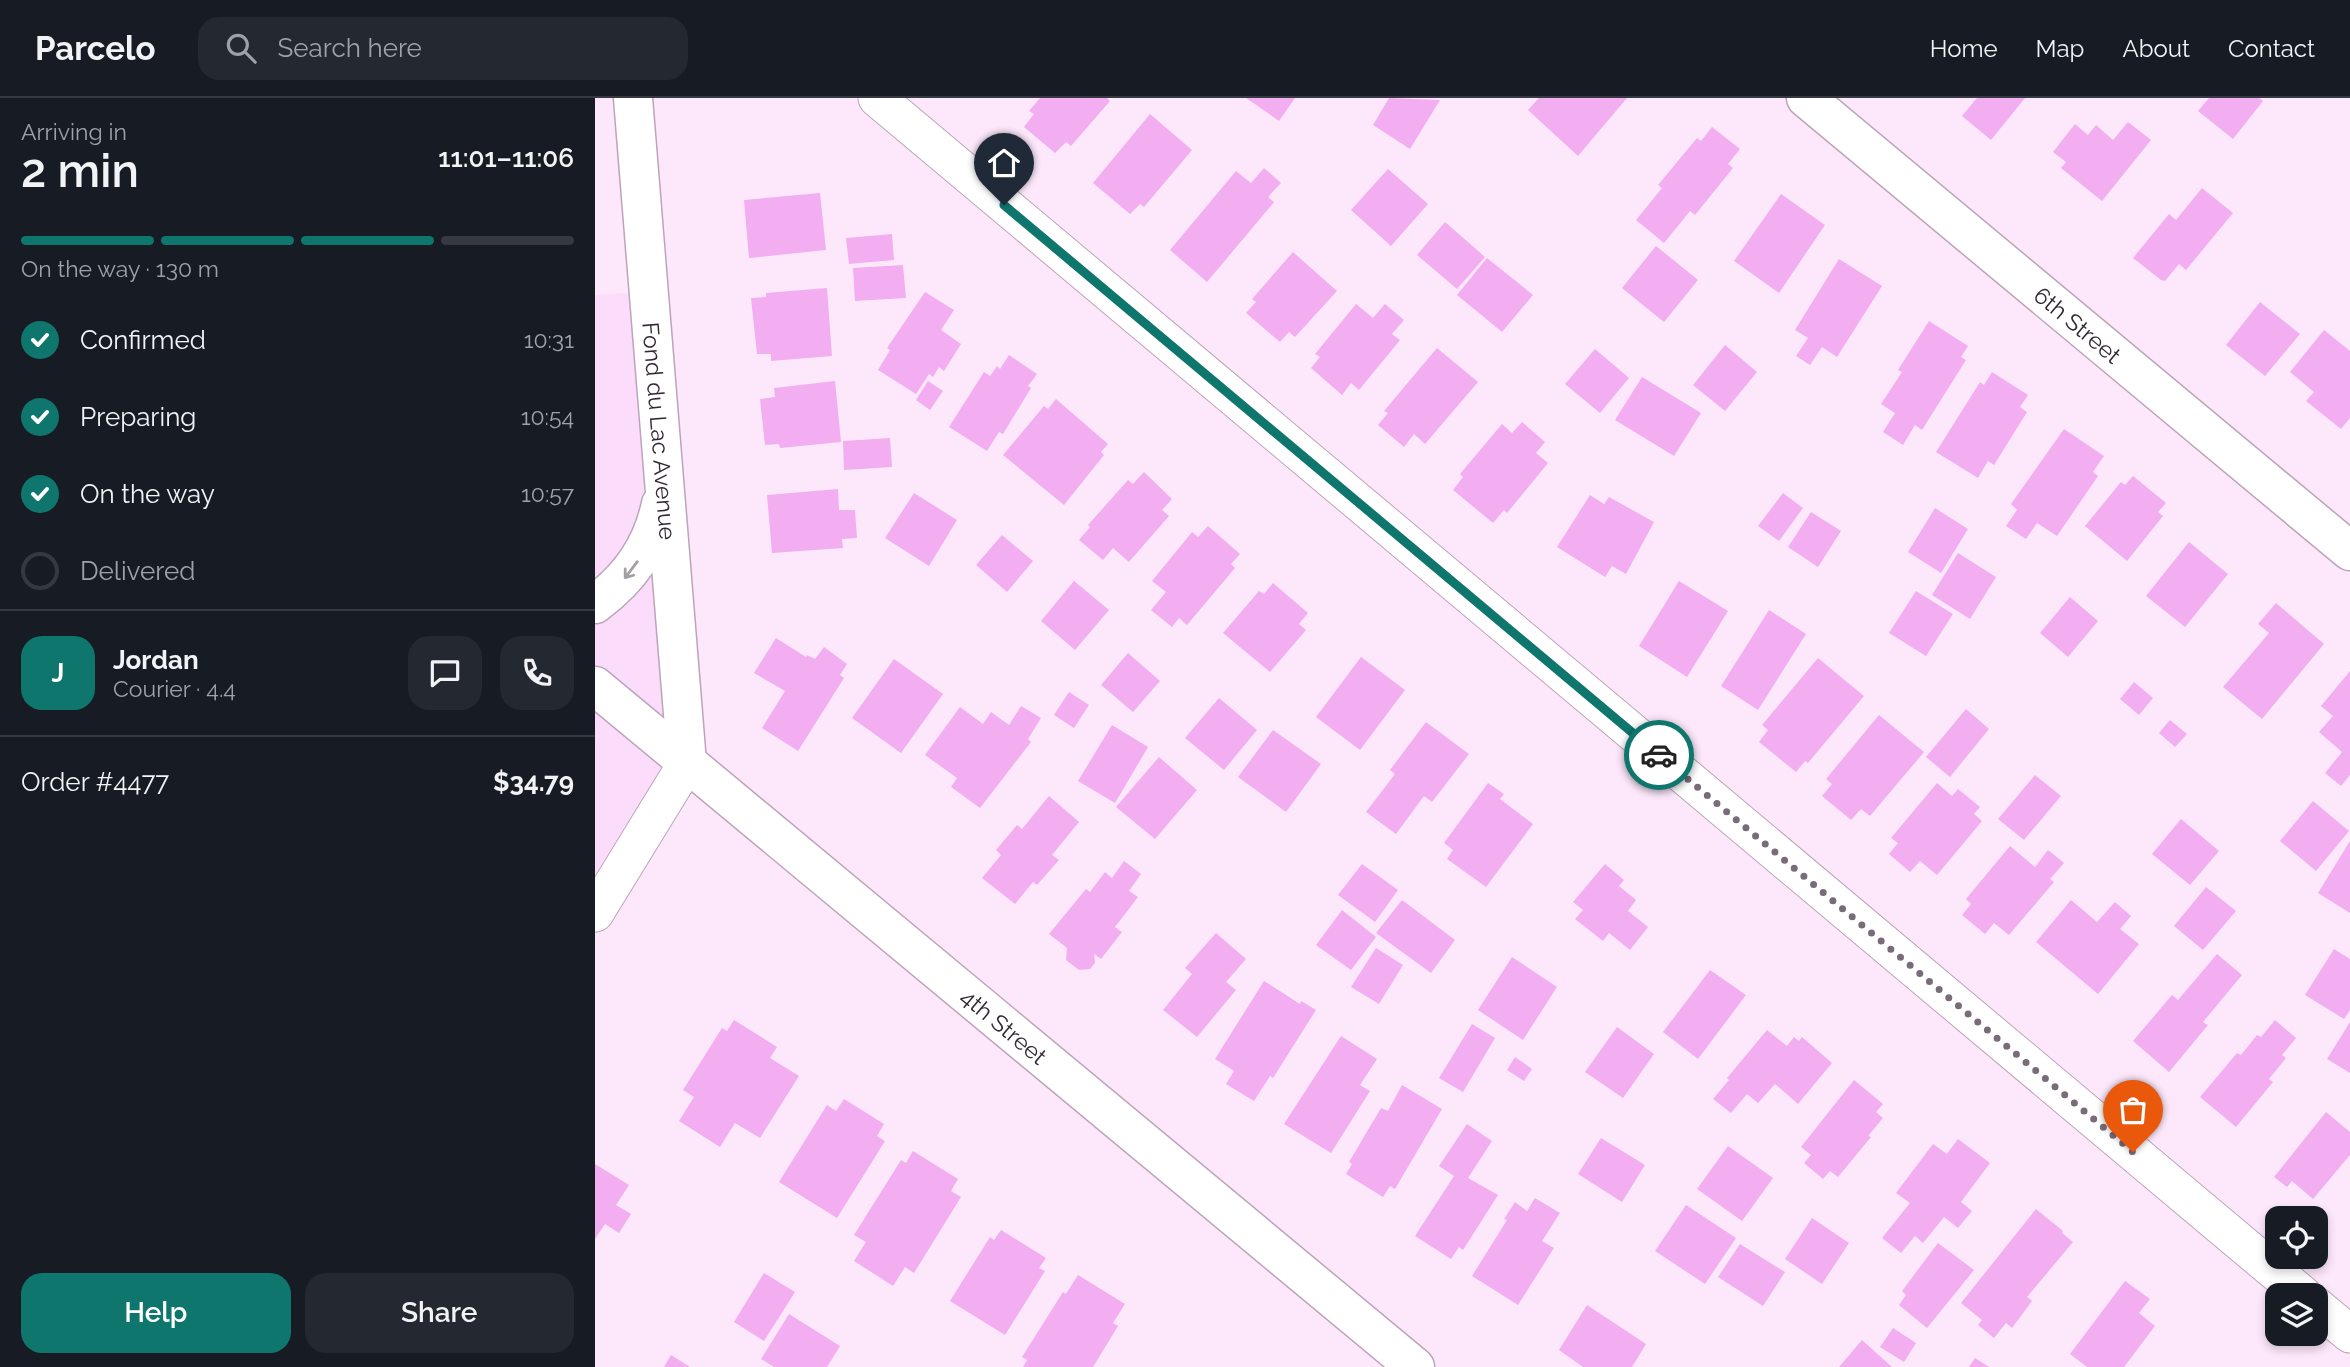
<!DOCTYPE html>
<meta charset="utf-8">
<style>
:root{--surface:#171b24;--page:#242831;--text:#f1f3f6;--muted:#9ea1a6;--line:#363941;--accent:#0f766e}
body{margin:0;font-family:Raleway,sans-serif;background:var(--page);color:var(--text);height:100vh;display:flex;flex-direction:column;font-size:26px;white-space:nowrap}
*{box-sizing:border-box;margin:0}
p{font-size:23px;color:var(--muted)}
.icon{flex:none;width:38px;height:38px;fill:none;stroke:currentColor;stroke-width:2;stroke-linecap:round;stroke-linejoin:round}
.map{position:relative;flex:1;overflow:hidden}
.drawer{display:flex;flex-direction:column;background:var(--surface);width:595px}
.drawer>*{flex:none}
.controls{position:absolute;left:1670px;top:1108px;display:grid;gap:14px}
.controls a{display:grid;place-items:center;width:63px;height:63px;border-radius:14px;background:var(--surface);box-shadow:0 4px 10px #0003;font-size:35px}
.pin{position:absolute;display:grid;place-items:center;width:60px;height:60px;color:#fff;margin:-72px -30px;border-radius:50% 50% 50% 0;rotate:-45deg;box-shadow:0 0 7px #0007}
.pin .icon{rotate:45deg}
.courier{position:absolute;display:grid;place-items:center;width:70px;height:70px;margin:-35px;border:5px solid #0f766e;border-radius:50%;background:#fff;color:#222;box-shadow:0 2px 9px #0007}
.head em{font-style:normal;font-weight:600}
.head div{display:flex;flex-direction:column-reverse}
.head{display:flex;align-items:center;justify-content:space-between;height:119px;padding:0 21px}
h1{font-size:46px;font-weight:600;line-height:52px}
.bar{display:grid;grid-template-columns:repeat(4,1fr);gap:10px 7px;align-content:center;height:84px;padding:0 21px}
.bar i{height:9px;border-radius:5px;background:var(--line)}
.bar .selected{background:var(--accent)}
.bar p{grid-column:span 4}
.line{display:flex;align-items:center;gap:18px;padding:0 21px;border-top:2px solid var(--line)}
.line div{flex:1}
.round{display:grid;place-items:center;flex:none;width:74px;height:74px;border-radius:21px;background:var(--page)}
ol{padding:0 21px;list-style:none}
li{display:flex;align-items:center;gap:21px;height:77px}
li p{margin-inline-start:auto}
li .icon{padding:7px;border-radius:50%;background:var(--accent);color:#fff;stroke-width:4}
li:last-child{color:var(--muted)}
li i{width:38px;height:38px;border:4px solid var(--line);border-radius:50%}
.primary-button{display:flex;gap:14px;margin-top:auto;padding:14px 21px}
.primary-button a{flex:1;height:80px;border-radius:21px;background:var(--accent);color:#fff;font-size:28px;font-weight:600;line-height:80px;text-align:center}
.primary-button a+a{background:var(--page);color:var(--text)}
header{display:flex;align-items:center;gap:42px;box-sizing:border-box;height:98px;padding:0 35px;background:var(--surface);border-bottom:2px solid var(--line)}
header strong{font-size:33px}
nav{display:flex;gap:38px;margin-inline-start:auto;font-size:24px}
.search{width:490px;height:63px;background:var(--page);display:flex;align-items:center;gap:18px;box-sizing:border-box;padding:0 24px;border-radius:21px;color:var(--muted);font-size:26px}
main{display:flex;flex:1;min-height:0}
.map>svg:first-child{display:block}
.built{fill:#fbdcfa}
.building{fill:#f2aef0}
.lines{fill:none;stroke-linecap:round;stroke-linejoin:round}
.street-casing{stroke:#bca4ba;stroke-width:39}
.secondary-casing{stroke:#bca4ba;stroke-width:41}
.street{stroke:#fff;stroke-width:37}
.secondary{stroke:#fff;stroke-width:38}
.oneway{stroke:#a39fa3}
.done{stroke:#796c78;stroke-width:7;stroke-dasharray:0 12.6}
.route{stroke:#0f766e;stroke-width:9}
.labels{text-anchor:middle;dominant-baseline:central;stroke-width:7;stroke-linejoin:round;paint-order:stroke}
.street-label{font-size:23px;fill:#322932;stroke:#fde8fb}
</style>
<header>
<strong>Parcelo</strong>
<div class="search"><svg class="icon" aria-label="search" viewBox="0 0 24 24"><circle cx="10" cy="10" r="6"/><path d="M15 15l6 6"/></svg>Search here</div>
<nav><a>Home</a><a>Map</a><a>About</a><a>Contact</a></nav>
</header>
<main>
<section class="drawer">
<div class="head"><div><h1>2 min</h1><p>Arriving in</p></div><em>11:01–11:06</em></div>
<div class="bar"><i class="selected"></i><i class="selected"></i><i class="selected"></i><i></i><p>On the way · 130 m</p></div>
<ol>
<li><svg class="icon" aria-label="check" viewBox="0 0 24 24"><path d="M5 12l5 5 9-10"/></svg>Confirmed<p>10:31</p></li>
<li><svg class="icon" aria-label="check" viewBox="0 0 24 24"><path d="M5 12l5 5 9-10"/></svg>Preparing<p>10:54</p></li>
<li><svg class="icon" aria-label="check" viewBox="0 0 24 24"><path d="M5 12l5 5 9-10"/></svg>On the way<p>10:57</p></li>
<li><i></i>Delivered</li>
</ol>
<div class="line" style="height:126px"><b class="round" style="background:var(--accent);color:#fff">J</b><div><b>Jordan</b><p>Courier · 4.4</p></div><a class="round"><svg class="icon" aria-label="chat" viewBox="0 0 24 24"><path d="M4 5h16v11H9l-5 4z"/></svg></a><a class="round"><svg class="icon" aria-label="phone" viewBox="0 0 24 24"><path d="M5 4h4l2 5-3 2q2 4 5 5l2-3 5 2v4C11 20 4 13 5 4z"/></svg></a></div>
<div class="line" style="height:91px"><div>Order #4477</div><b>$34.79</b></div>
<div class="primary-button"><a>Help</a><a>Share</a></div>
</section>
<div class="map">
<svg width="1755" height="1269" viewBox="0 0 1755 1269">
<rect width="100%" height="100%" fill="#fde8fb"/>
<!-- built -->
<polygon class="built" points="55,193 92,665 0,815 0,197"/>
<!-- building -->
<g class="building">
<polygon points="445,0 512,0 515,3 476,48 471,44 460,55 429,29 439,16 434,13"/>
<polygon points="651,0 700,0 684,23"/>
<polygon points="794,0 845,2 815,51 778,27"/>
<polygon points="944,0 1032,0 983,58 933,12"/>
<polygon points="1382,0 1430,0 1396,42 1367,18"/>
<polygon points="1614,0 1664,0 1668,3 1638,41 1603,13"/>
<polygon points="555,16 597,52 549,109 545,106 535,116 498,85"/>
<polygon points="1533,24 1556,42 1507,103 1466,70 1471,64 1458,54 1480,26 1493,37 1501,27 1518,42"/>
<polygon points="1117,29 1145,51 1133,66 1138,70 1100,117 1095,113 1069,145 1041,122 1067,90 1063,87 1102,40 1106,43"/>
<polygon points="669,70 686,85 673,99 679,104 612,184 575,152 641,73 656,85"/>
<polygon points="793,71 833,106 796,148 756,112"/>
<polygon points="1607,90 1638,115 1591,172 1584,166 1570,183 1566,182 1538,160 1574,116 1581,122"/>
<polygon points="225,95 231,152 154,160 149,102"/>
<polygon points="1186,96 1230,127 1184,195 1139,163"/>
<polygon points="850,124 890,159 862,191 822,157"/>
<polygon points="297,136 299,162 254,166 251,140"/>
<polygon points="1061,148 1103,182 1069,224 1027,190"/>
<polygon points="698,154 742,193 700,239 694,234 685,244 651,215 661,204 657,201"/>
<polygon points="892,160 938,197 907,234 862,197"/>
<polygon points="1244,161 1287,188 1242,259 1227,249 1215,267 1201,258 1213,240 1200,232"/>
<polygon points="308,167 311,200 260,203 258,170"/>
<polygon points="232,190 237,258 176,263 176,256 162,256 156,200 171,199 171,195"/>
<polygon points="330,194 359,212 346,232 366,246 349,273 344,269 338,279 334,276 321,296 283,272 295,252 292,250"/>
<polygon points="1665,204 1705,236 1670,278 1631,247"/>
<polygon points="761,206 778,220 790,206 809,222 797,236 805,242 764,292 756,285 747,297 716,270 725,259 720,256"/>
<polygon points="1334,223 1373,248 1366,259 1371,262 1327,332 1320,327 1308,347 1288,334 1300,315 1286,306 1307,274 1303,272"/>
<polygon points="1729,232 1755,253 1755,320 1746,331 1711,303 1719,294 1695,274"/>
<polygon points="1130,247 1162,274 1130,313 1098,287"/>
<polygon points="842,250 883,284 830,346 819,336 809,349 783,327 793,315 789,313"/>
<polygon points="1000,251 1034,280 1005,315 970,286"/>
<polygon points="414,257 442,276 433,288 436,290 408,336 404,334 392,353 354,329 389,274 395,278 402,268 405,271"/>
<polygon points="1397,274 1433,297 1425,309 1432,314 1399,367 1393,363 1383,380 1341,354 1385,284 1389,287"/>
<polygon points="1047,279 1106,315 1079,358 1020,322"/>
<polygon points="240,283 246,344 185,350 184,346 170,347 165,301 180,299 179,290"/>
<polygon points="333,283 348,293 335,312 321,302"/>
<polygon points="461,301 513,346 506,354 509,357 469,407 408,357 449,308 453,311"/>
<polygon points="927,324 950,344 941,355 953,365 912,415 909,412 898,425 858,392 868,379 865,376 907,326 917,335"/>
<polygon points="1469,331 1509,358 1498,374 1503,378 1462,438 1442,425 1431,441 1411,428 1422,412 1416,406"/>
<polygon points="295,340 297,369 249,372 248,343"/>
<polygon points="549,374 577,401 567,412 574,418 534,464 518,450 508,462 484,442 495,429 493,427 533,382 538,386"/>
<polygon points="1538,378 1571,405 1563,414 1568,418 1532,463 1490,428 1526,384 1530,387"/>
<polygon points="243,391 244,412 260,412 262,440 247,441 248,450 177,455 172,397"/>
<polygon points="319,395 362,422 334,468 290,440"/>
<polygon points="1188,395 1208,410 1184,443 1163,428"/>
<polygon points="995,397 1009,406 1014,399 1059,424 1031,476 1017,468 1010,479 962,449"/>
<polygon points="1340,410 1373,431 1346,475 1313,454"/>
<polygon points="1216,414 1246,433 1223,469 1193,449"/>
<polygon points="613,428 645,456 636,466 640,470 592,527 584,520 577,529 556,512 571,494 557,483 597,434 603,439"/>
<polygon points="407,437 438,463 412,494 381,467"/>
<polygon points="1594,444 1633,476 1590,529 1551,498"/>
<polygon points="1363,455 1401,479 1375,521 1337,497"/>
<polygon points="479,483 514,512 480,552 446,523"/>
<polygon points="1084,483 1133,513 1092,579 1044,548"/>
<polygon points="678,485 713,515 704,526 711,532 675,574 628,535 664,493 669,496"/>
<polygon points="1321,493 1358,516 1331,558 1294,535"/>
<polygon points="1475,499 1503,523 1473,559 1445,535"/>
<polygon points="1681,505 1729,546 1667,621 1628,589 1674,535 1663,526"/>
<polygon points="1174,512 1211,536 1163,612 1126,588"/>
<polygon points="181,540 211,559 212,557 220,561 229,549 252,566 245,577 249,580 203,653 167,630 190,593 159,575"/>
<polygon points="533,555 565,583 538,614 506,587"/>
<polygon points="766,559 810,592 765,652 721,619"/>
<polygon points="1223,560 1269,598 1213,665 1210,663 1201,674 1164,644 1173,632 1167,627"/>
<polygon points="299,561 348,596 306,655 257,620"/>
<polygon points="1755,573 1755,677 1746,688 1730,675 1747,654 1724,634 1738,618 1726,608"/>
<polygon points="1539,584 1558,600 1544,617 1525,601"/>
<polygon points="474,594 494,607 479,630 459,617"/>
<polygon points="624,600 662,632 629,672 590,640"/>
<polygon points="426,608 446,620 433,641 436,644 385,710 356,689 362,680 330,657 365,609 388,626 396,614 414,627"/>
<polygon points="1371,611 1394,631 1355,679 1331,659"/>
<polygon points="1284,617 1329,654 1275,718 1266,711 1256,722 1227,698 1237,686 1231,681"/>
<polygon points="1575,622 1592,636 1580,649 1564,635"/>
<polygon points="831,624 874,656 837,704 829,698 801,736 771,714 800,676 795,672"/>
<polygon points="517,627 553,649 520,705 483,683"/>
<polygon points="678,632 726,666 691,714 643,679"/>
<polygon points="564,659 602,692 560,741 521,709"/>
<polygon points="1440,677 1466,698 1429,742 1403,721"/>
<polygon points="893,685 909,696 905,701 938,726 891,789 852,761 858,752 849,745"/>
<polygon points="1342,685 1357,698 1363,691 1385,709 1379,716 1387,723 1342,777 1325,763 1315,774 1294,756 1303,745 1296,740"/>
<polygon points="454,698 484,724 457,757 464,762 442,787 438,784 420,806 387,780 406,757 401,752 422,727 427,731"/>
<polygon points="1718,703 1754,733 1721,773 1685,743"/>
<polygon points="1586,721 1624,753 1595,787 1557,756"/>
<polygon points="1755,743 1755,815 1723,795"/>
<polygon points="1415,748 1440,769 1453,752 1469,765 1455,781 1459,784 1414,837 1399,825 1390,836 1367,817 1376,806 1371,801"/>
<polygon points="529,763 546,776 534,793 543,799 520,829 527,834 506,861 499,856 500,865 495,871 484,872 471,862 472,850 454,836 491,791 495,794 510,774 517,780"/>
<polygon points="767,766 803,792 780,824 743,797"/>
<polygon points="1010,766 1029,782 1024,788 1041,802 1033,813 1053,829 1035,852 1014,835 1008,843 980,821 988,812 978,804"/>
<polygon points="1611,789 1641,813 1608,852 1579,828"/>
<polygon points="807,802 860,842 836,875 781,835"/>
<polygon points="1476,802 1502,824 1520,804 1536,818 1525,831 1544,846 1503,896 1441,844"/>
<polygon points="747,812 781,839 756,872 721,847"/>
<polygon points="621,835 651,861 631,884 641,892 602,939 568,912 597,876 590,870"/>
<polygon points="781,850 808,867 784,906 756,889"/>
<polygon points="1739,851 1755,861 1755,912 1749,921 1710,897"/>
<polygon points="1622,856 1647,877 1608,924 1613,927 1574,974 1538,943 1577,897 1583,902"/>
<polygon points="917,859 962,889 928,942 883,912"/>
<polygon points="1115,872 1151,897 1103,961 1068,934"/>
<polygon points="669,883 705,906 706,903 721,912 678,980 675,978 659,1003 631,986 639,973 620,961"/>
<polygon points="139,922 182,949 175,960 204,978 165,1040 140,1025 125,1049 84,1023 99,999 88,992 127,930 132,933"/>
<polygon points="1680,922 1701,940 1687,957 1691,960 1674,981 1678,984 1641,1029 1605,999 1642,955 1646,957 1662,937 1666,939"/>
<polygon points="1755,924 1755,975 1732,961"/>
<polygon points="877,926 900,940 868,994 844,980"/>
<polygon points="1022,929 1059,956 1028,1000 990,974"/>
<polygon points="1172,932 1192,948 1199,939 1204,943 1207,939 1237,965 1203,1006 1180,986 1163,1005 1152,996 1136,1015 1118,1001 1134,982 1132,980"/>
<polygon points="746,938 782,961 765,987 775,993 736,1055 689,1026"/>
<polygon points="920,959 937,971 929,983 912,972"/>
<polygon points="1259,982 1288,1006 1281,1014 1288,1020 1273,1038 1276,1039 1243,1079 1235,1073 1228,1081 1209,1065 1216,1057 1206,1049"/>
<polygon points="807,987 847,1011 800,1091 795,1088 788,1099 751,1076 757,1066 754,1064 786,1010 793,1013"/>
<polygon points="249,1001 289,1026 282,1038 290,1043 242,1120 184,1084 232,1007 241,1013"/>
<polygon points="1731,1014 1755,1034 1755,1057 1718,1101 1697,1083 1692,1089 1679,1079"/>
<polygon points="872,1026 897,1043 873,1080 903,1097 868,1152 864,1149 856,1161 820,1138 859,1078 844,1068"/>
<polygon points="1006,1040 1050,1067 1027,1104 983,1076"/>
<polygon points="1363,1041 1395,1065 1366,1104 1377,1113 1363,1130 1349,1119 1328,1145 1320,1138 1306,1155 1287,1140 1315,1105 1301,1095 1338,1046 1352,1056"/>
<polygon points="1133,1048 1178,1080 1147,1123 1102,1091"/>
<polygon points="318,1053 363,1081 356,1093 366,1099 319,1175 310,1169 298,1188 259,1163 271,1144 259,1137 306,1062 311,1065"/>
<polygon points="0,1066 34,1087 21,1107 36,1116 24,1135 10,1126 0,1141"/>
<polygon points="940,1100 965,1115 947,1143 959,1150 923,1207 877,1178 912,1122 909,1121 920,1104 932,1113"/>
<polygon points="1091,1107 1141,1140 1110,1186 1060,1153"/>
<polygon points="1441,1111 1468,1133 1467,1135 1478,1144 1432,1199 1437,1203 1417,1230 1411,1225 1399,1240 1383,1227 1387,1222 1366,1205"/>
<polygon points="1217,1120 1254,1145 1227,1186 1190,1161"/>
<polygon points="406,1132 451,1160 444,1170 450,1173 410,1237 355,1203 395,1139 399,1142"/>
<polygon points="1343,1145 1379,1172 1332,1230 1304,1207 1311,1197 1307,1193"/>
<polygon points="1145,1146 1190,1174 1168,1208 1123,1179"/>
<polygon points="169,1175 200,1194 169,1243 139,1224"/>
<polygon points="483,1177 530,1206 518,1225 523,1228 498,1269 428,1269 432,1262 427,1259 468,1194 471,1196"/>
<polygon points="1530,1183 1555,1201 1544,1215 1560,1228 1529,1269 1492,1269 1475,1256"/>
<polygon points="992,1207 1051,1246 1037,1269 988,1269 964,1252"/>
<polygon points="194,1216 245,1248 232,1269 179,1269 166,1261"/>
<polygon points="1298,1230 1321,1245 1309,1264 1285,1249"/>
<polygon points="1267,1242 1297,1269 1244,1269"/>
<polygon points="76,1257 95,1269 69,1269"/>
<polygon points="1380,1260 1394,1269 1374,1269"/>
</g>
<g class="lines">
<defs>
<g id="street">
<polyline points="282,0 1708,1197"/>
<polyline points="0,815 92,665"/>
<polyline points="1720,1207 1755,1236"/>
</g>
<g id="secondary">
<path id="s1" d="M38,0l54,665"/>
<path id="s2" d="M1211,0l544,453"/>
<path d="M0,506c35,-26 57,-57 66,-100"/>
<path id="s3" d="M0,588l820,681"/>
</g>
</defs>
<!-- street casing -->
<use href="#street" class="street-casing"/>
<!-- secondary casing -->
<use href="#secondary" class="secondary-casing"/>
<!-- street -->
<use href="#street" class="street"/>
<!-- secondary -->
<use href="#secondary" class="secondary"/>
</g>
<!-- one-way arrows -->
<defs><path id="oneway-shaft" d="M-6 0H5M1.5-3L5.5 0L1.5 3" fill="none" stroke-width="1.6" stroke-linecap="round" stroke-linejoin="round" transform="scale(1.75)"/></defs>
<use class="oneway" href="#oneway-shaft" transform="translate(36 472) rotate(127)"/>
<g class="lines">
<!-- done -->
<polyline class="done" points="1064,657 1538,1054"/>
<!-- route -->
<polyline class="route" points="409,107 1064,657"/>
</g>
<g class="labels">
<!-- street labels -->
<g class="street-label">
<text stroke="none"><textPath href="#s2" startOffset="354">6th Street</textPath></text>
<text stroke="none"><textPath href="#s1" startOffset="334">Fond du Lac Avenue</textPath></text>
<text stroke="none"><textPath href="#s3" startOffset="532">4th Street</textPath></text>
</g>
</g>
</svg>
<div class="controls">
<a><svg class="icon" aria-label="locate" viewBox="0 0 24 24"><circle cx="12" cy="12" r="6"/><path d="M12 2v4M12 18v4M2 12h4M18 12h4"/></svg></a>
<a><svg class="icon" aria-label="layers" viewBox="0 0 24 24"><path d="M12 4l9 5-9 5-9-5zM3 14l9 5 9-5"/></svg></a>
</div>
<div class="pin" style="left:1538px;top:1054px;background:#ea580c"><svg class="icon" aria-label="bag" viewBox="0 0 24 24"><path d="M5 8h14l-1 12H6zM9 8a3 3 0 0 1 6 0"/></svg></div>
<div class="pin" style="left:409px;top:107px;background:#1f2937"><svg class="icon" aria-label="home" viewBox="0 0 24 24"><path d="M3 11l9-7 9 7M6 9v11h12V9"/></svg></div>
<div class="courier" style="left:1064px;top:657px"><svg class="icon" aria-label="car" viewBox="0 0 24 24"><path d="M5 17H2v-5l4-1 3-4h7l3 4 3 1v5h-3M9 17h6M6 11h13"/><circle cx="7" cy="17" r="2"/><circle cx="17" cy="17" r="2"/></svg></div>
</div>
</main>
